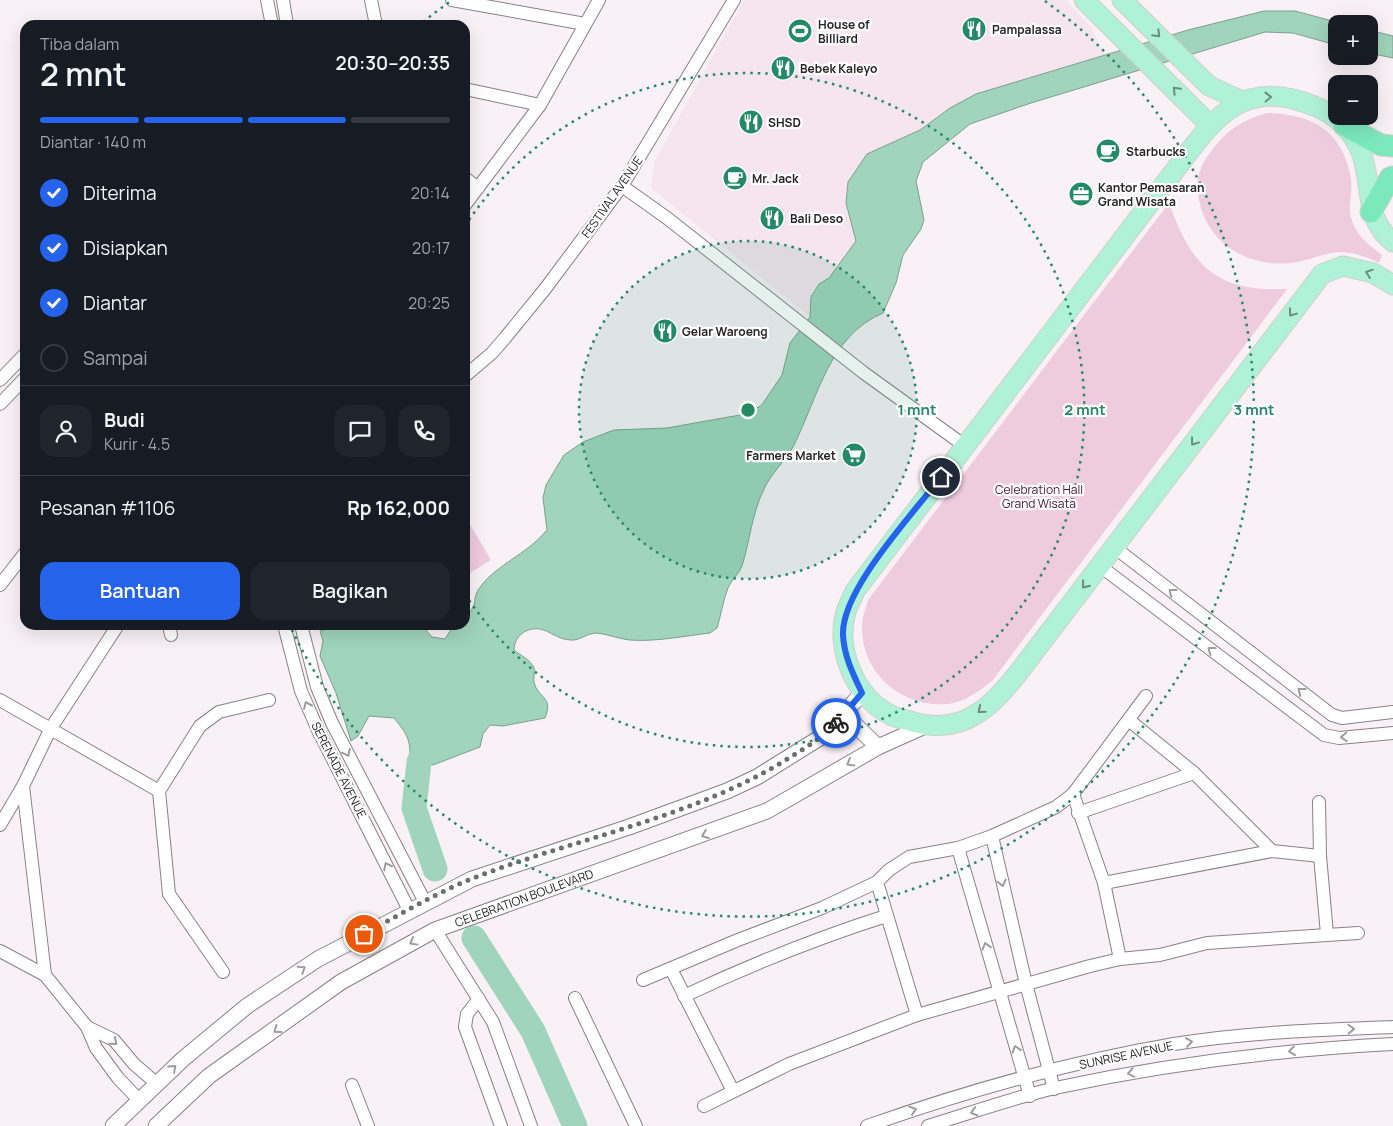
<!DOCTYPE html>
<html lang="id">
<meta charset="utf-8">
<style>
:root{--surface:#171b24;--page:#20242c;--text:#f1f3f6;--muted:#9ea1a6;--line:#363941;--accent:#2563eb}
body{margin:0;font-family:Manrope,sans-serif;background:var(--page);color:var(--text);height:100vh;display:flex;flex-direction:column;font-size:19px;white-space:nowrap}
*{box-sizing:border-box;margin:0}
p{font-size:16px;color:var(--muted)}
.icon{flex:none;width:28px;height:28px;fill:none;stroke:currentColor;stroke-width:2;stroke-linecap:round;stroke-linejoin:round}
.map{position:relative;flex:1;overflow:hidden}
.drawer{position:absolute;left:20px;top:20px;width:450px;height:610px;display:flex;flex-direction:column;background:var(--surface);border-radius:15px;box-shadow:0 5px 20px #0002}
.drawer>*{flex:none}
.buttons{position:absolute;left:1328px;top:15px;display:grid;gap:10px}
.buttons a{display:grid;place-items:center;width:50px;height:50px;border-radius:10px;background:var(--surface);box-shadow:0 5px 20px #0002;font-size:25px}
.pin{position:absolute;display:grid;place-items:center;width:42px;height:42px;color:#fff;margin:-21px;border:2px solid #fff;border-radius:50%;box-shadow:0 1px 5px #0007}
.courier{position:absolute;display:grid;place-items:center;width:50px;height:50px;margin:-25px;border:4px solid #2563eb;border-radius:50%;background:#fff;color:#222;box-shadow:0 1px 6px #0007}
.summary em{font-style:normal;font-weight:600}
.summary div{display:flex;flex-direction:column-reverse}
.summary{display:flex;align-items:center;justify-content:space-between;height:85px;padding:0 20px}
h1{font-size:32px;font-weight:600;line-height:38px}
.bar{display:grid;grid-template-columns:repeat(4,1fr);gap:8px 5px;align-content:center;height:60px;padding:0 20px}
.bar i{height:6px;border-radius:4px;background:var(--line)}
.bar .active{background:var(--accent)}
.bar p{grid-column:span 4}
.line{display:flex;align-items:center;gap:12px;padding:0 20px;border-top:1px solid var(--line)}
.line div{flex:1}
.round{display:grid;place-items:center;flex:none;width:52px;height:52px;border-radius:15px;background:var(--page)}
ol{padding:0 20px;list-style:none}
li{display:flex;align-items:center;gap:15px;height:55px}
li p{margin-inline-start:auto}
li .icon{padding:5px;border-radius:50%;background:var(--accent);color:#fff;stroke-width:4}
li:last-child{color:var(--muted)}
li i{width:28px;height:28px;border:2px solid var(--line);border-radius:50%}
.cta{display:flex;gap:10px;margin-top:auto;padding:10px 20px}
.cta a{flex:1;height:58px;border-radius:15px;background:var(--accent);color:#fff;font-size:20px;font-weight:600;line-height:58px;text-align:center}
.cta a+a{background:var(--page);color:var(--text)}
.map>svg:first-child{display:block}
.built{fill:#f6e5ee}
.green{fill:#eecbdd}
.water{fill:#a0d4bc;stroke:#7ca08f}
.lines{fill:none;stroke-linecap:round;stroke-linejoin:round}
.river{stroke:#a0d4bc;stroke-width:25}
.minor-casing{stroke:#898285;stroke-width:14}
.tertiary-casing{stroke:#898285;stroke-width:17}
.primary-casing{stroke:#d0cfcf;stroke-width:21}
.motorway-casing{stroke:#d0cfcf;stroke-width:23}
.minor{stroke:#fff;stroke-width:12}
.tertiary{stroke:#fff;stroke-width:15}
.primary{stroke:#b0f2d7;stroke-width:19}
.motorway{stroke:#7ce9bc;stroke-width:21}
.oneway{stroke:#6c8c7f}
.oneway2{stroke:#9e9d9e}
.done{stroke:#716c6f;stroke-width:5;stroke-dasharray:0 9}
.route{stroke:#2563eb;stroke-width:6}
.ring{fill:none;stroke:#238a66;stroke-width:2.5;stroke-dasharray:2.5 5}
.labels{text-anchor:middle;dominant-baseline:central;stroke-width:4.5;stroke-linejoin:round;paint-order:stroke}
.poi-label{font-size:12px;font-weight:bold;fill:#282527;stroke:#fff;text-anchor:start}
.street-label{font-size:12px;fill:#282527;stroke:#fff}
.park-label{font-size:12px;fill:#4c1437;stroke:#fff}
.centre{fill:#238a66;stroke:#fff;stroke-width:2.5}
.ring-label{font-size:15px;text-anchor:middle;font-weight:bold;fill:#238a66;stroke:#fff;stroke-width:4.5;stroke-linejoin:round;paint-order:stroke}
</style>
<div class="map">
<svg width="1393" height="1126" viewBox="0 0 1393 1126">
<rect width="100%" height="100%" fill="#f9f1f5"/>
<!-- built -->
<polygon class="built" points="744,0 1066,0 1091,27 1105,55 976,94 950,108 920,130 867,154 848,182 846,203 856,241 829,278 818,284 811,297 810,317 651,188 654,162"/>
<!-- green -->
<g class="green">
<path d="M1267,113c45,1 76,18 84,66 2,14 -4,28 1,42 6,16 17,24 30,34l-3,8c-12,-6 -26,-11 -40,-11 -17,1 -32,10 -49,11 -37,4 -76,-15 -88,-52 -7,-23 -7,-37 7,-57 18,-24 29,-32 58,-41z"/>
<path d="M1169,203c23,64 47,89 118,86l-295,392c-13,10 -27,21 -44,23 -47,4 -87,-31 -86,-78 0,-8 4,-18 6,-26z"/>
<polygon points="465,516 491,560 465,576"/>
</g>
<!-- water -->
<g class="water">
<path d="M1264,11h31l49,13h-8v21l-43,-12 -28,-1 -234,71 -61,21 -47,38 -7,19 8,39 -3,9 -18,26 -7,28 -13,30c-54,23 -65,84 -89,132 -8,16 -23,28 -30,44 -12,24 -14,51 -22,77 -3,8 -11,14 -14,22 -5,13 -7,27 -11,40l-7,5c-26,3 -54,9 -80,7 -11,-1 -22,-6 -34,-7 -8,0 -17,8 -25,7 -15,0 -25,-14 -39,-11 -11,2 -18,11 -18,21 6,5 15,9 19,16 3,5 0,10 1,16 4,17 20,14 11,36l-42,8 -13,-1 -7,9 -3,13 -47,18 -14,-3 -10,2c3,-22 -1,-29 -15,-46l-25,-2 -11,20 -7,5 -15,-48 -16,-37 3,-15 -3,-10 19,-6h69l17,4 7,8 13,2 9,-14h11c0,-10 5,-11 9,-20 1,-5 1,-10 4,-15 16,-25 49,-35 69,-60l-4,-32 3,-13 18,-30 19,-13 31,-12 53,-2 73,-13 21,-9 21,-31 8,-32 20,-26 1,-20 8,-13 10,-6 27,-37 -10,-38 2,-21 19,-28 53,-24 30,-22 26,-14 212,-64z"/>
<polygon points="1369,30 1393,36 1393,58 1369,53"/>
</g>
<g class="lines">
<!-- river -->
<g class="river">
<polyline points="433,731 419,762 414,808 435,869"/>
<polyline points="474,938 533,1031 575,1126"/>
</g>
<defs>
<g id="minor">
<polyline points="267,0 272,25"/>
<polyline points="283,0 287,25"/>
<polyline points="371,0 376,25"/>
<polyline points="452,0 585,24"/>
<polyline points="465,89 540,105"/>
<polyline points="465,178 478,188"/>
<polyline points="622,186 667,218 864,373 965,446"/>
<polyline points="465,205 540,105 599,0"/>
<polyline points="465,376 492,353 505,338 545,289 622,186 734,0"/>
<polyline points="0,380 25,354"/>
<polyline points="0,404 25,378"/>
<polyline points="1114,547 1332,715 1342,718 1393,712"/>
<polyline points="1100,566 1324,735 1339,738 1393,733"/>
<polyline points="0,585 25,553"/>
<polyline points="169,625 171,635"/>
<polyline points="284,625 301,691 318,730 409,910"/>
<polyline points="301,625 317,687 332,723 425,902"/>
<polyline points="0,700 159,791"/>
<polyline points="1130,721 1194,773 1272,851"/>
<polyline points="23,786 45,975"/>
<polyline points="1073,794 1104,883 1120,959"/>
<polyline points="1319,802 1320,856 1327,934"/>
<polyline points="1078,813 1194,773"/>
<polyline points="0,825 23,786 51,728 118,625"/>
<polyline points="992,836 1026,984 1054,1089"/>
<polyline points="958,848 1030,1096"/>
<polyline points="877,882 917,1015"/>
<polyline points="1104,883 1272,851 1320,856"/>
<polyline points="435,930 493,1022 531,1126"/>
<polyline points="0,951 45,975 87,1027 96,1048 118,1078 139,1100"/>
<polyline points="671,969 733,1091"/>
<polyline points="223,972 169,894 159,791 200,726 219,712 269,700"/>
<polyline points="643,980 738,940 822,908 877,882 889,870 909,857 958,848 992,836 1056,807 1073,794 1146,696"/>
<path d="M684,996c66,-31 133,-58 202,-80"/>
<polyline points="575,998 636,1126"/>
<polyline points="479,999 467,1014 465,1027 501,1126"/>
<polyline points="87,1027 114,1040 134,1064 156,1083"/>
<polyline points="352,1085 368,1126"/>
<polyline points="704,1106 789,1064 917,1015 1090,966 1120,959 1160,955 1207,943 1358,933"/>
<path d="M867,1126c100,-35 202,-64 307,-82 73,-12 146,-14 219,-17"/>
<path d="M928,1126c42,-13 85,-28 127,-38 112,-24 224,-38 338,-44"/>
</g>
<g id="tertiary">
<polyline points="844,714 878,747"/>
<polyline points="113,1126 183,1059 247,1006 318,959 472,879 629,827 727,791 757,777 826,734 862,693"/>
<polyline points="156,1126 209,1076 341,982 435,930 767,811 878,747 925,726"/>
</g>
<g id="primary">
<polyline points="1084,0 1210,125"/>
<polyline points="1122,0 1209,86 1242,101"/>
<path d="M1393,242c-30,-23 -20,-59 -32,-90 -9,-22 -26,-38 -47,-46 -79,-33 -106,23 -148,76l-311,409c-3,7 -7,14 -9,21 -11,36 9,85 43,102 6,4 14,5 21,7 20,7 45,6 63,-5 20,-11 35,-30 49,-48l300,-394 21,-8 30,7 20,12"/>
</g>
<g id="motorway">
<polyline points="1344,125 1381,145 1393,146"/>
<polyline points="1371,212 1390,178 1393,177"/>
</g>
</defs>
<!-- minor casing -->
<use href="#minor" class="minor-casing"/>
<!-- tertiary casing -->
<use href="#tertiary" class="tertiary-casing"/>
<!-- primary casing -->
<use href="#primary" class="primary-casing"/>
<!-- motorway casing -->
<use href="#motorway" class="motorway-casing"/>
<!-- minor -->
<use href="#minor" class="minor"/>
<!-- tertiary -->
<use href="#tertiary" class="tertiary"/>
<!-- primary -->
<use href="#primary" class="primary"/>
<!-- motorway -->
<use href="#motorway" class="motorway"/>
</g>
<!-- one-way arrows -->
<defs><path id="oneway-chevron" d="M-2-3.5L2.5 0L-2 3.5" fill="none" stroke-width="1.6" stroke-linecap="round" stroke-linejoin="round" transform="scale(1.25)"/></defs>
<g class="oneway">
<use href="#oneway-chevron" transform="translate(1157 34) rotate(45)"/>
<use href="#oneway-chevron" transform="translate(1176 90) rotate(-134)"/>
<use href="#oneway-chevron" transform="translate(1268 97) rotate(-1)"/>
<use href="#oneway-chevron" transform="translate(1369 273) rotate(-161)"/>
<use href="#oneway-chevron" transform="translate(1292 313) rotate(127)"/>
<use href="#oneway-chevron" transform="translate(1194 442) rotate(127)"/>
<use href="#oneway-chevron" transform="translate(1085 585) rotate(128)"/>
<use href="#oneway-chevron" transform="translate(981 710) rotate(141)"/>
</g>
<g class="oneway2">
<use href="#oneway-chevron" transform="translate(1172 592) rotate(-142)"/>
<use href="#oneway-chevron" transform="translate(1211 650) rotate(-143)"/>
<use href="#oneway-chevron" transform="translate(1301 691) rotate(-142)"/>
<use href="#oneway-chevron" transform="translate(307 705) rotate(-114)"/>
<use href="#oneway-chevron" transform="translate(1344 737) rotate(177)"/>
<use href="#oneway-chevron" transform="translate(347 753) rotate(64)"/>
<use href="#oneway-chevron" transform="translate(850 763) rotate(150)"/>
<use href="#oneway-chevron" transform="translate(705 835) rotate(160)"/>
<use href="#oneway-chevron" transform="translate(387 866) rotate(-117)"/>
<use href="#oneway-chevron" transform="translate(1002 883) rotate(77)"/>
<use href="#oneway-chevron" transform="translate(413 942) rotate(151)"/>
<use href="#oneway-chevron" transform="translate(986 946) rotate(-106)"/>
<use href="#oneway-chevron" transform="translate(302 969) rotate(-33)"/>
<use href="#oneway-chevron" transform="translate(1351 1029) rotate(-2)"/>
<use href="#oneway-chevron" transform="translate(277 1030) rotate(144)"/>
<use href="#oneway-chevron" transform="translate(114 1042) rotate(39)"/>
<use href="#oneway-chevron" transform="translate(1189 1042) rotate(-8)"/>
<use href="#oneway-chevron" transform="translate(1016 1049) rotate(-107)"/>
<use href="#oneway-chevron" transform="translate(1292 1051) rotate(173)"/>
<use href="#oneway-chevron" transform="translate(173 1068) rotate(-42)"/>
<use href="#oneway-chevron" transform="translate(1131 1073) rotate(169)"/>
<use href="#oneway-chevron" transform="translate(913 1110) rotate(-18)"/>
<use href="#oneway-chevron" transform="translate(974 1112) rotate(164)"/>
</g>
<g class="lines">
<!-- done -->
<path class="done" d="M364,934c35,-19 70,-40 107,-55 101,-40 213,-59 308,-115 20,-12 41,-24 57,-41"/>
<!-- route -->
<path class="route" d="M836,723l26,-30c-9,-19 -18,-37 -19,-58 -2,-45 70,-121 98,-158"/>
</g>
<!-- distance rings -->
<circle cx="748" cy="410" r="169" fill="#238a66" fill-opacity=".12"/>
<g class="ring">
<circle cx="748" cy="410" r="169"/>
<path d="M465 226A337 337 0 1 1 465 594"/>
<path d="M423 22A506 506 0 0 1 451 1M1045 1A506 506 0 1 1 291 628"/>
</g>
<!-- icons -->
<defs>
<symbol id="restaurant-disc" viewBox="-11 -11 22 22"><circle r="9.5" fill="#238a66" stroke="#fff"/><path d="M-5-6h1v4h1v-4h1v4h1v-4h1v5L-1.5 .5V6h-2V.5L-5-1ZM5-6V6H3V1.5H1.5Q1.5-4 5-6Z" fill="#fff"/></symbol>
<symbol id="stadium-disc" viewBox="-11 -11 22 22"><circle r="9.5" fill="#238a66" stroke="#fff"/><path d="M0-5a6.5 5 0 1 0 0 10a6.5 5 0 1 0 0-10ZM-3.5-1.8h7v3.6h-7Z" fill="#fff"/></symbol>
<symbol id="cafe-disc" viewBox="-11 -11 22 22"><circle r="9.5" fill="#238a66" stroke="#fff"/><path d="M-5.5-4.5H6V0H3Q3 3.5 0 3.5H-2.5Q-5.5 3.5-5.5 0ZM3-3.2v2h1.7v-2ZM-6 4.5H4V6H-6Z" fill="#fff"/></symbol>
<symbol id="office-disc" viewBox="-11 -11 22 22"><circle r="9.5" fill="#238a66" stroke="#fff"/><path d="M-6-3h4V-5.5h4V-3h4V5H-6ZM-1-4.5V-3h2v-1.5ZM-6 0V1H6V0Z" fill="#fff"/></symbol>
<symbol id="supermarket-disc" viewBox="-11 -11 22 22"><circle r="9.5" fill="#238a66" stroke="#fff"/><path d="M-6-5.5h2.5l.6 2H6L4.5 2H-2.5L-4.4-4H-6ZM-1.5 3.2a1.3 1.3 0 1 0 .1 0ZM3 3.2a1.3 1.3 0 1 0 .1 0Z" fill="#fff"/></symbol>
</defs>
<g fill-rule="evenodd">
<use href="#restaurant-disc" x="960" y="15" width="28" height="28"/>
<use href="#stadium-disc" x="786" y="17" width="28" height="28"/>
<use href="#restaurant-disc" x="769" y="54" width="28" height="28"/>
<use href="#restaurant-disc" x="737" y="108" width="28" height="28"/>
<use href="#cafe-disc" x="1094" y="137" width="28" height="28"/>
<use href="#cafe-disc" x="721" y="164" width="28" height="28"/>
<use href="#office-disc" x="1067" y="180" width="28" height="28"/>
<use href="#restaurant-disc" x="758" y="204" width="28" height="28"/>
<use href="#restaurant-disc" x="651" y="317" width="28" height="28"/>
<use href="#supermarket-disc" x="840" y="441" width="28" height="28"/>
</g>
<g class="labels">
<!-- poi labels -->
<g class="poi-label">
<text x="818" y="24">House of<tspan x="818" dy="14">Billiard</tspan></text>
<text x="992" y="29">Pampalassa</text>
<text x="800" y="68">Bebek Kaleyo</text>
<text x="768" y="122">SHSD</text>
<text x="1126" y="151">Starbucks</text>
<text x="752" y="178">Mr. Jack</text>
<text x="1098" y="187">Kantor Pemasaran<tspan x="1098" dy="14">Grand Wisata</tspan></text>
<text x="790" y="218">Bali Deso</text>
<text x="682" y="331">Gelar Waroeng</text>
<text x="836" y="455" text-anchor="end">Farmers Market</text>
</g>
<!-- street labels -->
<g class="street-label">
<text transform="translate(612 197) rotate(-55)">FESTIVAL AVENUE</text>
<text transform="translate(339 770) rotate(63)">SERENADE AVENUE</text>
<text transform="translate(524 898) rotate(-20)">CELEBRATION BOULEVARD</text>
<text transform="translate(1126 1055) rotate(-12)">SUNRISE AVENUE</text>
</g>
<!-- park labels -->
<g class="park-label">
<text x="1039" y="489">Celebration Hall<tspan x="1039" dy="14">Grand Wisata</tspan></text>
</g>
</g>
<circle cx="748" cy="410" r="8" class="centre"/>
<g class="ring-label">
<text x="917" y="415">1 mnt</text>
<text x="1085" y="415">2 mnt</text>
<text x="1254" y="415">3 mnt</text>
</g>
</svg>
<div class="buttons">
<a>+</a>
<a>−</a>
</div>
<div class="pin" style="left:364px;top:934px;background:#ea580c"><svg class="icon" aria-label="bag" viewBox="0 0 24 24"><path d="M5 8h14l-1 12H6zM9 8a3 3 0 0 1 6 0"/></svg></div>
<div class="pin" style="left:941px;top:477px;background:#1f2937"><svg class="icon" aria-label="home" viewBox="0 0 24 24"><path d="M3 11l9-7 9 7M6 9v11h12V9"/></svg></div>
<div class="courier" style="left:836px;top:723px"><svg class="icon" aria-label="bike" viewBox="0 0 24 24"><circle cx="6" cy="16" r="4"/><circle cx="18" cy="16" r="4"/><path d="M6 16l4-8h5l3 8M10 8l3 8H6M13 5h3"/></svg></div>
<section class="drawer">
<div class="summary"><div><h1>2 mnt</h1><p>Tiba dalam</p></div><em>20:30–20:35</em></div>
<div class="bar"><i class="active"></i><i class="active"></i><i class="active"></i><i></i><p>Diantar · 140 m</p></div>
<ol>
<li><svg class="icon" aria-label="check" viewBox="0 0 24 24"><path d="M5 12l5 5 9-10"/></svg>Diterima<p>20:14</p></li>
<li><svg class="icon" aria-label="check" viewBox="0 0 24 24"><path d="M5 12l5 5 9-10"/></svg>Disiapkan<p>20:17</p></li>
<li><svg class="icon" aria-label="check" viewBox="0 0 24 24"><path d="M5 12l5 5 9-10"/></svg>Diantar<p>20:25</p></li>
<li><i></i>Sampai</li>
</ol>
<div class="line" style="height:90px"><a class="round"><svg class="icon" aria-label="person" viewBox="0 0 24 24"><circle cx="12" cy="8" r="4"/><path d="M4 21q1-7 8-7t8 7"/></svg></a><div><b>Budi</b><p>Kurir · 4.5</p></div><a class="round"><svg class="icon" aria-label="chat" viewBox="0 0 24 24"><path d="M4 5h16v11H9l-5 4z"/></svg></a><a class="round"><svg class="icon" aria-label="phone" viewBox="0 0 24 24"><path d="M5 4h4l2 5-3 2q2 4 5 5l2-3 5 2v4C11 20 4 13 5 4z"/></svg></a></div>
<div class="line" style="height:65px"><div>Pesanan #1106</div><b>Rp 162,000</b></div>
<div class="cta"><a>Bantuan</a><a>Bagikan</a></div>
</section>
</div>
